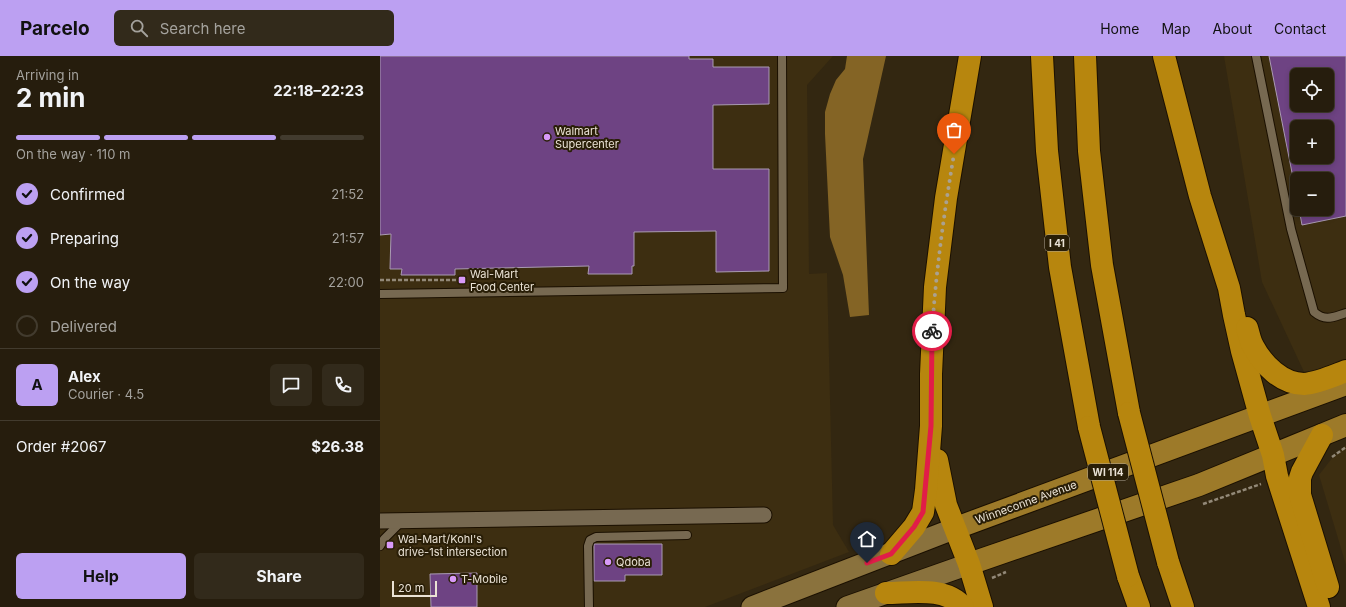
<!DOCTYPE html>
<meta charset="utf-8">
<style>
:root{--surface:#261d0d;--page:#322a1b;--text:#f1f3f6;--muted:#a4a29d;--line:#423b2e;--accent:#bca0f2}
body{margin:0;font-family:Inter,sans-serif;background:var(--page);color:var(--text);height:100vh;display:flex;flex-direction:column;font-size:15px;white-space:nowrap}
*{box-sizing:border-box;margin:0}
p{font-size:13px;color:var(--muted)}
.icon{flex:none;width:22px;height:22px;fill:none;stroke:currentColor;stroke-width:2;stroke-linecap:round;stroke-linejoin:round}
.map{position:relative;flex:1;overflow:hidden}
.side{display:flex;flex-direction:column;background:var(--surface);width:380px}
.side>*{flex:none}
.fabs{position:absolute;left:910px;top:12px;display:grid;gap:8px}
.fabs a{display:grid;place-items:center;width:44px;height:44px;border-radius:6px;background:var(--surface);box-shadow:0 2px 6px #0003,0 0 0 1px var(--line);font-size:20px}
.scale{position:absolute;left:12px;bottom:10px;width:45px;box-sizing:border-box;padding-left:4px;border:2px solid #eae2d5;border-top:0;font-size:11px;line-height:14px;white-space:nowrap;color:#eae2d5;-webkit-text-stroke:3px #291e07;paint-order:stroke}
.pin{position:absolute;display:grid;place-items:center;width:34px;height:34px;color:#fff;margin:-41px -17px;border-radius:50% 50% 50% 0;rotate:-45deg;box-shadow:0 0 4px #0007}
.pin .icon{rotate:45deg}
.courier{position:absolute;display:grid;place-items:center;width:40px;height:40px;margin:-20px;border:3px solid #e11d48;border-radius:50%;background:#fff;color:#222;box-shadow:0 1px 5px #0007}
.overview em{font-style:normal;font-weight:700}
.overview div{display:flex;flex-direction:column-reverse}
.overview{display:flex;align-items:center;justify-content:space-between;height:68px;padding:0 16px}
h1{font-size:26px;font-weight:700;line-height:30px}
.bar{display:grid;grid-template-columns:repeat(4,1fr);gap:6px 4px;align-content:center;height:48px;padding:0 16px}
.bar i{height:5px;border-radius:3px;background:var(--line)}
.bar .selected{background:var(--accent)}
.bar p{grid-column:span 4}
.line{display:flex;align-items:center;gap:10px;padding:0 16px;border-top:1px solid var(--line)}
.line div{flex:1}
.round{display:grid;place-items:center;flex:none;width:42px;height:42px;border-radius:6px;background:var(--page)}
ol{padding:0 16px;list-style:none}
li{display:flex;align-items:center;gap:12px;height:44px}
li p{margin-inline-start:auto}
li .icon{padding:4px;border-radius:50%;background:var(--accent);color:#111;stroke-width:4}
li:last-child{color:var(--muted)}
li i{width:22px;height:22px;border:2px solid var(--line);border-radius:50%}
.cta{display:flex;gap:8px;margin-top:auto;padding:8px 16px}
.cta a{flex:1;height:46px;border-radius:6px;background:var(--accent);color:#111;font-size:16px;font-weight:700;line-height:46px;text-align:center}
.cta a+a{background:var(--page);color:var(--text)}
header{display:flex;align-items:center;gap:24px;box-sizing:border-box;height:56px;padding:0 20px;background:var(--accent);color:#111}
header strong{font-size:19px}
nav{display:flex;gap:22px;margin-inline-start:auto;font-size:14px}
.search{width:280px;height:36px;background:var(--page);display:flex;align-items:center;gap:10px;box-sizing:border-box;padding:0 14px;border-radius:6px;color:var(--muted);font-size:15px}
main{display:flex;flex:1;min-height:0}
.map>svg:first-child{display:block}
.built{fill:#3d2e11;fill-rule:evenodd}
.water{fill:#846425}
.building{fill:#6e4383;stroke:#aa9bb3;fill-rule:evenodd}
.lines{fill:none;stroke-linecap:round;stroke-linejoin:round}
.service-casing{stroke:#1b1000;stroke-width:10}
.minor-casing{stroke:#1b1000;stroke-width:17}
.secondary-casing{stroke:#1b1000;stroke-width:23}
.primary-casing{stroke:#1b1000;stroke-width:24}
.motorway-casing{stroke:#1b1000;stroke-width:24}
.path{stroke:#938978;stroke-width:2.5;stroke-dasharray:4 2;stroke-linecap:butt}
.service{stroke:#776951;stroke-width:8}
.minor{stroke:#776951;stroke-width:15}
.secondary{stroke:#8a723d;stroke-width:21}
.primary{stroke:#9d7a29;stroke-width:22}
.motorway{stroke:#b7860e;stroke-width:22}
.motorway-bridge-casing{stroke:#1b1000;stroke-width:24;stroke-linecap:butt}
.motorway-bridge{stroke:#b7860e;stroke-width:22}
.done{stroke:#aaa190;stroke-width:4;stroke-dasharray:0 7.2}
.route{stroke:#e11d48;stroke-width:5}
.poi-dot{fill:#d89af8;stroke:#291e07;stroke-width:1.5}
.labels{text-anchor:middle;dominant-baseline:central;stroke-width:4;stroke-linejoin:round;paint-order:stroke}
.shield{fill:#291e07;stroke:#b0a797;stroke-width:1}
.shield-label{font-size:10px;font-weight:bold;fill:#eae2d5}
.poi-label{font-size:11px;fill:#eae2d5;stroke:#291e07;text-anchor:start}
.street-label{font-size:11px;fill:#eae2d5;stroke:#291e07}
</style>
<header>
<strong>Parcelo</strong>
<div class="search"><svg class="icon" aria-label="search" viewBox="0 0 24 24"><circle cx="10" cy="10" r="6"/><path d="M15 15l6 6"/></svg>Search here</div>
<nav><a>Home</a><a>Map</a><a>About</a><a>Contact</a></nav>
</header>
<main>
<section class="side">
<div class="overview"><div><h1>2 min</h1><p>Arriving in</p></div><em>22:18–22:23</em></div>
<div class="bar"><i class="selected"></i><i class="selected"></i><i class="selected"></i><i></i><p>On the way · 110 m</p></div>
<ol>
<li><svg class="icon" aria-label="check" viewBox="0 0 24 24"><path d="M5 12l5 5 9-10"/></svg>Confirmed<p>21:52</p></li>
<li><svg class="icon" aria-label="check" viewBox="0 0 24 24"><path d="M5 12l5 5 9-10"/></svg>Preparing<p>21:57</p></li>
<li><svg class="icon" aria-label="check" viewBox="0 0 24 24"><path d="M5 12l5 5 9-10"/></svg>On the way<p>22:00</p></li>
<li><i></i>Delivered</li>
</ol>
<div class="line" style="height:72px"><b class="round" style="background:var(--accent);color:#111">A</b><div><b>Alex</b><p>Courier · 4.5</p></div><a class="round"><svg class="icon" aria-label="chat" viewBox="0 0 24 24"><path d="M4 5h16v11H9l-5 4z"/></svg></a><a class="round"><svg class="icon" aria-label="phone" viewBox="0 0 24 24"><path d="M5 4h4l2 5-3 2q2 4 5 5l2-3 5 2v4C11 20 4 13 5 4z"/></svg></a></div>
<div class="line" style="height:52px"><div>Order #2067</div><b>$26.38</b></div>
<div class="cta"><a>Help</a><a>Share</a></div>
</section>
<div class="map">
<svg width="966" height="551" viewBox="0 0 966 551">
<rect width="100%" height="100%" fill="#332711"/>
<!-- built -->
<g class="built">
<polygon points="0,0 453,0 427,29 429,218 447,217 453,469 469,496 325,551 0,551"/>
<path d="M844,0h122v310l-41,8 -43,-92zM917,19h30v30h-30zM917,71h30v30h-30zM917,123h30v30h-30z"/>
<polygon points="966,389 966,509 939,419 953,401"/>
</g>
<!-- water -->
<polygon class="water" points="467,0 506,0 483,103 489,259 470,261 463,219 450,181 445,78 445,56 450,38 456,24 465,13"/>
<!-- building -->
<g class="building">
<polygon points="0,0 309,0 309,3 333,3 333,11 389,11 389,48 333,49 333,113 389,113 389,215 336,216 336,175 254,176 254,210 252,210 252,218 208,218 209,210 75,213 75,219 21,219 22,213 10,213 11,178 0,179"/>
<path d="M889,0h77v160l-44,9 -3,-16h28v-30h-30v19zM917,19h30v30h-30zM917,71h30v30h-30z"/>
<polygon points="214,488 282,488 282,519 245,519 245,525 214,525"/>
<polygon points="97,517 97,551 51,551 50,518"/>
</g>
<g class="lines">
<defs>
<g id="service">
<path d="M876,0l35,173 23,83c12,10 19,5 32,1"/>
<polyline points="0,238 403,232 402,0"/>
<polyline points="0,490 4,483 22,465"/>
<polyline points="209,551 208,490 210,484 216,481 307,479"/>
</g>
<polyline id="minor" points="0,465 384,459"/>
<g id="secondary">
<polyline points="372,551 576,472"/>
<polyline points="467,551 589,508"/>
</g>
<g id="primary">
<polyline points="576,472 966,328"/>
<polyline points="589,508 819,429 966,369"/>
</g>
<g id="motorway">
<polyline points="662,0 667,95 680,211 709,371"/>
<polyline points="705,0 709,95 722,209 749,357"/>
<polyline points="784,0 820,140 849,232 854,259 862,295 880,360 893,399 897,420 939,551"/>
<path d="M867,272c2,6 3,13 6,18 10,19 29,38 51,38 14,-1 29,-8 42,-13"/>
<polyline points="942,379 922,416 920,422 920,439 948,531"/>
<polyline points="557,404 566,449 589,508 602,551"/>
<polyline points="511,498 534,471 543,456 546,434 551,370 551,318 555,231 566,142 590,0"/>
<polyline points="788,506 803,551"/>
<polyline points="748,520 759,551"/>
<path d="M506,537c25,0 59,-7 77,14"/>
</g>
</defs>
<!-- service casing -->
<use href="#service" class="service-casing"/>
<!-- minor casing -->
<use href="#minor" class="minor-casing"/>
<!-- secondary casing -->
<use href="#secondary" class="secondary-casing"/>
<!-- primary casing -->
<use href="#primary" class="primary-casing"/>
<!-- motorway casing -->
<use href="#motorway" class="motorway-casing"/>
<!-- path -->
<g class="path">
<polyline points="0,224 78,224"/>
<polyline points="952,401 966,391"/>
<polyline points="823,448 881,428"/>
<polyline points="612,522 626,516"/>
</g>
<!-- service -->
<use href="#service" class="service"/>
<!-- minor -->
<use href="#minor" class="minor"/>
<!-- secondary -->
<use href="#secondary" class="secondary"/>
<!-- primary -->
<use href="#primary" class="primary"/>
<!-- motorway -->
<use href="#motorway" class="motorway"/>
<defs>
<g id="motorway-bridge">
<polyline points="749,357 788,506"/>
<polyline points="709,371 748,520"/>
</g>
</defs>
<!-- motorway-bridge casing -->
<use href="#motorway-bridge" class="motorway-bridge-casing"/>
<!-- motorway-bridge -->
<use href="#motorway-bridge" class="motorway-bridge"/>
</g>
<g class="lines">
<!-- done -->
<path class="done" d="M552,275c4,-60 12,-118 22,-177"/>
<!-- route -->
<polyline class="route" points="487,507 511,498 534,471 543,456 551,370 552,275"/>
</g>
<!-- markers -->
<g class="poi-dot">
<circle cx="167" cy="81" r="4"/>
<rect x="78" y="220" width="8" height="8" rx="2"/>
<rect x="6" y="485" width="8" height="8" rx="2"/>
<circle cx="228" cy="506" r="4"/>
<circle cx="73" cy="523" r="4"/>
</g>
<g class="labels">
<!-- shield labels -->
<g class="shield">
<rect x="665" y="179" width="24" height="16" rx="3"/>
<rect x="708" y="408" width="40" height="16" rx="3"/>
</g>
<g class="shield-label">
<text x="677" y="187">I 41</text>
<text x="728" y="416">WI 114</text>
</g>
<!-- poi labels -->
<g class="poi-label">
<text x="175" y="75">Walmart<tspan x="175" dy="13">Supercenter</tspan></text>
<text x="90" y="218">Wal-Mart<tspan x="90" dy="13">Food Center</tspan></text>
<text x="18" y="483">Wal-Mart/Kohl's<tspan x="18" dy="13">drive-1st intersection</tspan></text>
<text x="236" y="506">Qdoba</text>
<text x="81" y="523">T-Mobile</text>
</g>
<!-- street labels -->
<g class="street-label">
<text transform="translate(646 446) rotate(-20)">Winneconne Avenue</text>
</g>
</g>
</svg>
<div class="fabs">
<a><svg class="icon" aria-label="locate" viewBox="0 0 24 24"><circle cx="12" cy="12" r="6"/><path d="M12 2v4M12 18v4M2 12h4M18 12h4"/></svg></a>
<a>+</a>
<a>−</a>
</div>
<div class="scale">20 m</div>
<div class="pin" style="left:574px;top:98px;background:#ea580c"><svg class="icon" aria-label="bag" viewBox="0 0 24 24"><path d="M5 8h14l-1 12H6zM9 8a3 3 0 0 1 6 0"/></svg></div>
<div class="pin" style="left:487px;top:507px;background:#1f2937"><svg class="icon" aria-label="home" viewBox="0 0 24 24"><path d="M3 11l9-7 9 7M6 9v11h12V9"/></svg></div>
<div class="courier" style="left:552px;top:275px"><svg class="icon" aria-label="bike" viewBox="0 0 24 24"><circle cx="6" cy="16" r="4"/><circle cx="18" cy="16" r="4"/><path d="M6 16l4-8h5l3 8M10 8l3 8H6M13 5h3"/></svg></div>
</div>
</main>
